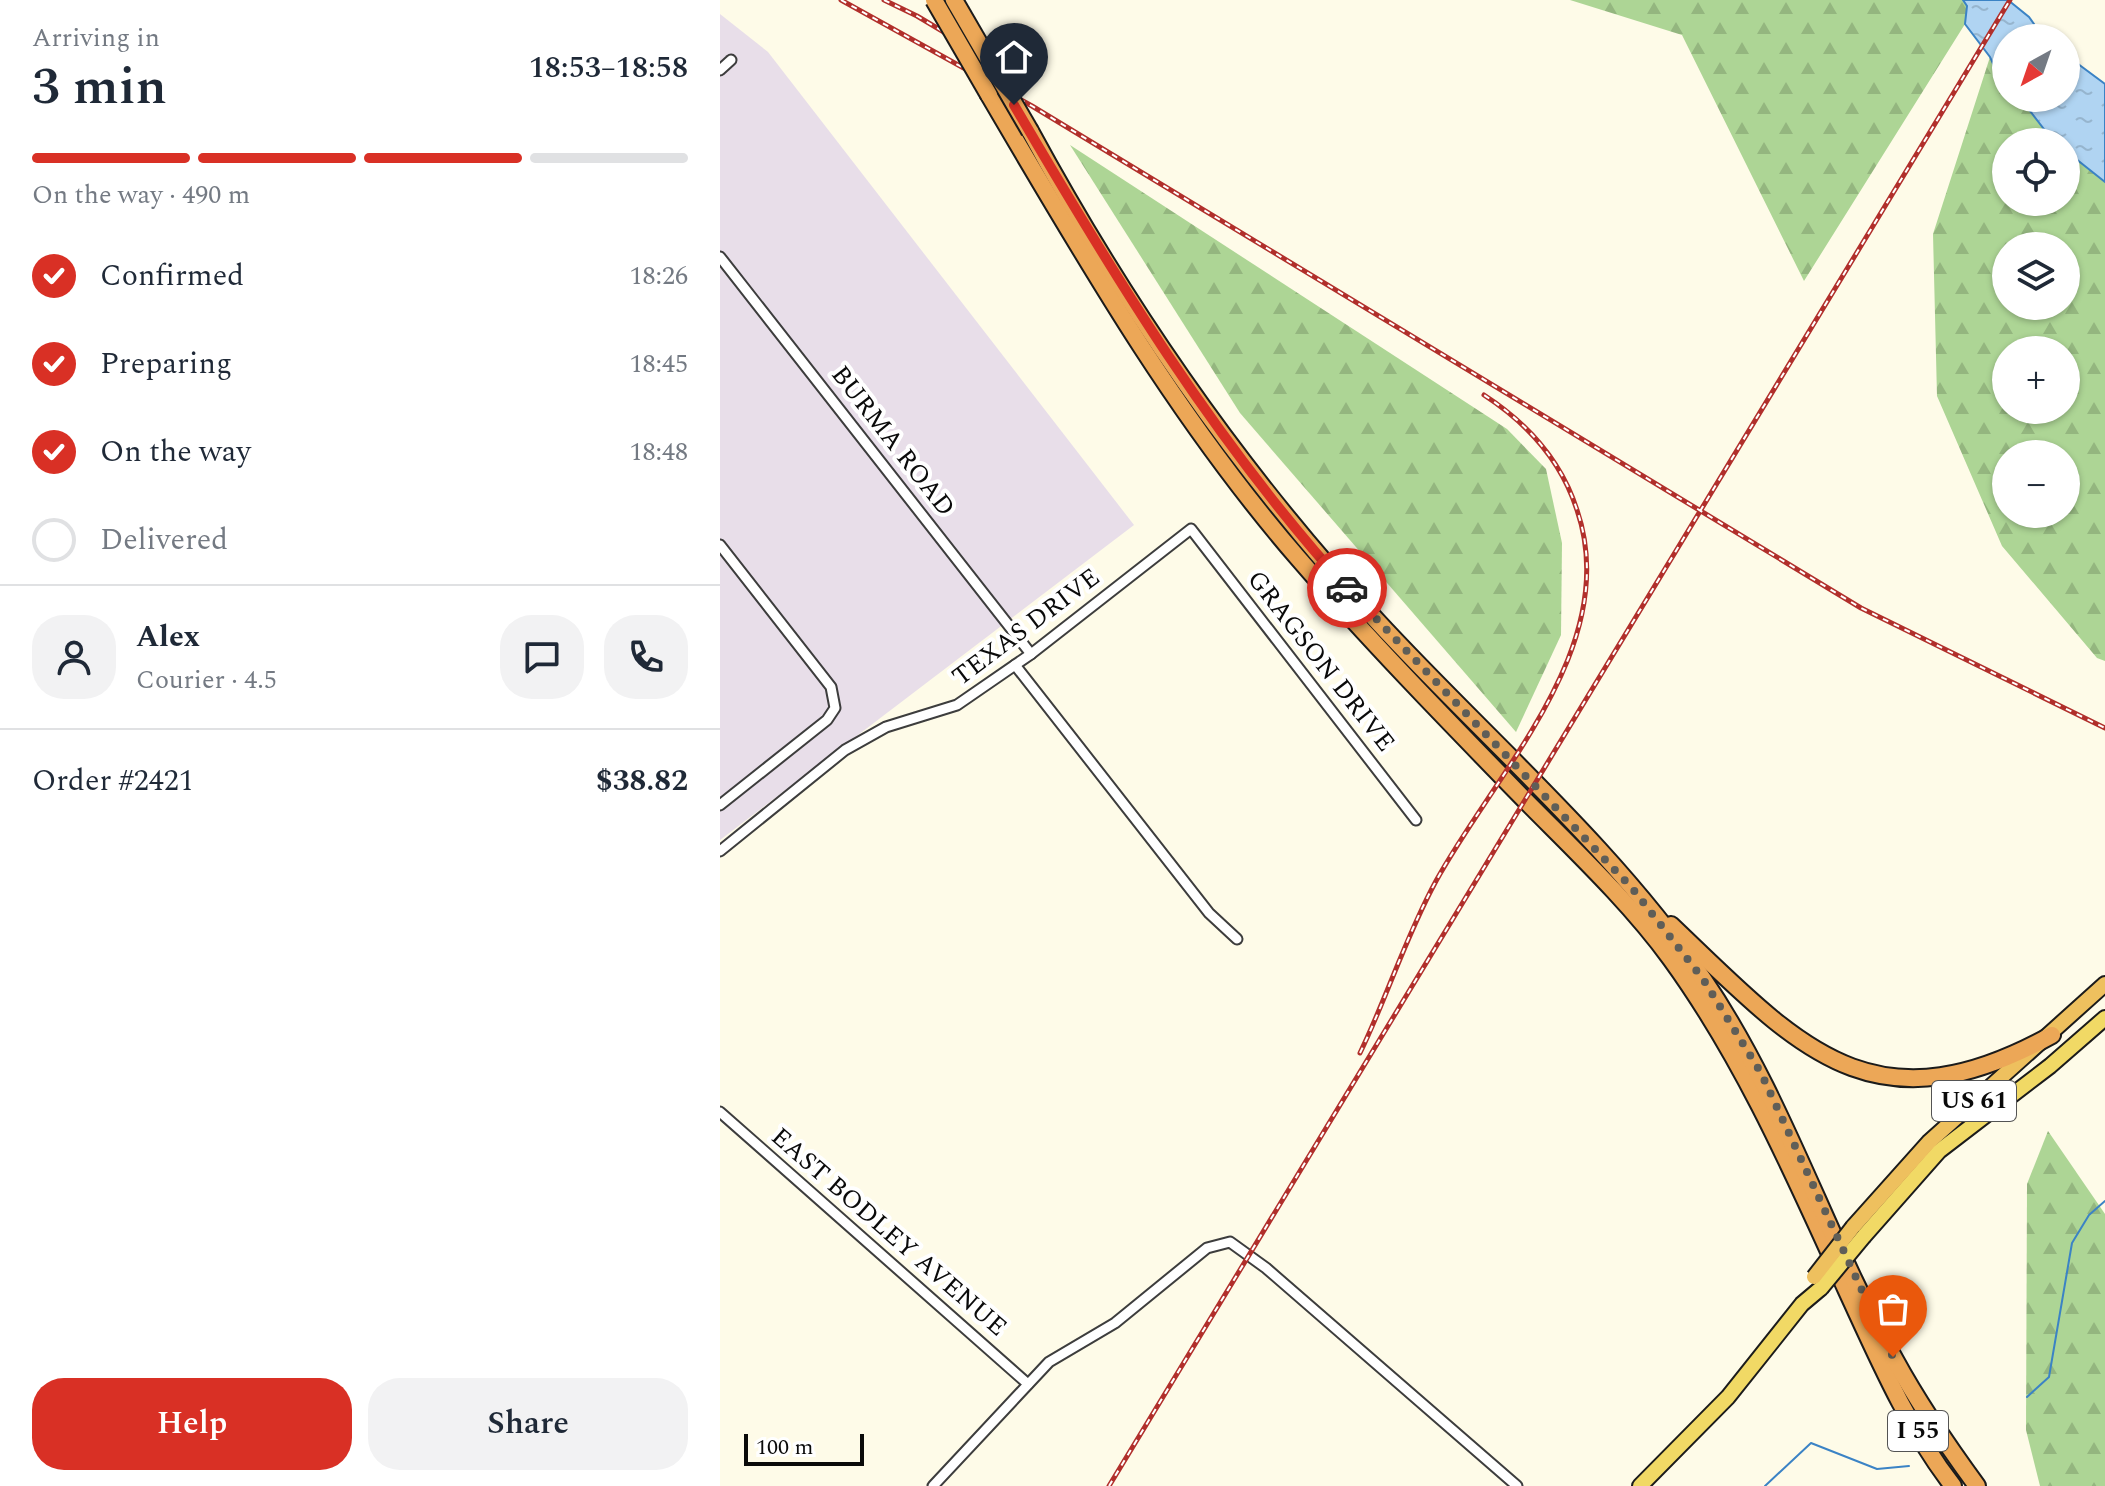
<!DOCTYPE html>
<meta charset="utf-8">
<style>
:root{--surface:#fff;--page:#f2f2f3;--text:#1f2937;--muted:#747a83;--line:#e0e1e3;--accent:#d93025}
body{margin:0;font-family:Spectral,serif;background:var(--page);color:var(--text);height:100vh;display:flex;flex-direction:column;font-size:30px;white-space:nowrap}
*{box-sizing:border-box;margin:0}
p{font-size:26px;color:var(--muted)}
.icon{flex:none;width:44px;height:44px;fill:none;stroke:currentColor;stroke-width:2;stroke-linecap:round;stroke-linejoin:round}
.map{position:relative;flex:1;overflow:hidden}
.side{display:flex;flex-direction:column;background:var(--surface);width:720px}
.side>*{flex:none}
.needle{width:52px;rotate:220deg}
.tools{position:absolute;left:1272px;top:24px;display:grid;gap:16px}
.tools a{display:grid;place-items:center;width:88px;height:88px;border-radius:50%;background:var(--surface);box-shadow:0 2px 6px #0004;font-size:40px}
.scale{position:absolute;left:24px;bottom:20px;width:120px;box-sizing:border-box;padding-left:8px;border:4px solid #0a0a0a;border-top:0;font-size:22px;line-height:28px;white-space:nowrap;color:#0a0a0a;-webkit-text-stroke:6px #fff;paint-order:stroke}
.pin{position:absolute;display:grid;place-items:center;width:68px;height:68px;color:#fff;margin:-82px -34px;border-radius:50% 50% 50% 0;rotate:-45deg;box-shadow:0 0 8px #0007}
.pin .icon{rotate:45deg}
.courier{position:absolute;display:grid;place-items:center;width:80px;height:80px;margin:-40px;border:6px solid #d93025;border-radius:50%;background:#fff;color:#222;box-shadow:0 2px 10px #0007}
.head em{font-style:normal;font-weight:600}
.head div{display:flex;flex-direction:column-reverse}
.head{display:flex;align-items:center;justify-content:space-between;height:136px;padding:0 32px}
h1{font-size:52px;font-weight:600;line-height:60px}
.bar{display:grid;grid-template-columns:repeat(4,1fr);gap:12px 8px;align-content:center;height:96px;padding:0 32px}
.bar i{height:10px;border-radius:6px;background:var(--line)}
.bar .active{background:var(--accent)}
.bar p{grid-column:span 4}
.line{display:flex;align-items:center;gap:20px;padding:0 32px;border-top:2px solid var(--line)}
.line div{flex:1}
.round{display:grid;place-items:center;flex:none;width:84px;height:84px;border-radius:32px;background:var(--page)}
ol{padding:0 32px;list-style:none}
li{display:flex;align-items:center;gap:24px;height:88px}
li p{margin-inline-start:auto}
li .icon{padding:8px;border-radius:50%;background:var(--accent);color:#fff;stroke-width:4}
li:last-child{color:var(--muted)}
li i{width:44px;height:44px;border:4px solid var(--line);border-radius:50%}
.primary-button{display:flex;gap:16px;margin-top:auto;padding:16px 32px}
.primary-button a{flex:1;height:92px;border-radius:32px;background:var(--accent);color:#fff;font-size:32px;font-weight:600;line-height:92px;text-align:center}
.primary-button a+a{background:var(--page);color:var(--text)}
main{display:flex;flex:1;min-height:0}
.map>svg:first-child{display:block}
.industrial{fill:#e8dee9}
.forest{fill:url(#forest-firs);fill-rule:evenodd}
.water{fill:url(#water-ripples);stroke:#3b83c5;stroke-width:2}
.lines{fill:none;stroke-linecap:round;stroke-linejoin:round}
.stream{stroke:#3b83c5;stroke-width:2}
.minor-casing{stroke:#3d3d3d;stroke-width:13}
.primary-casing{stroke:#1b1b1b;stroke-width:18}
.trunk-casing{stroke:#1b1b1b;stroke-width:18}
.motorway-casing{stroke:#1b1b1b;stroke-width:20}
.minor{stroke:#fff;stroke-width:9}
.primary{stroke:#f1d965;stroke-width:14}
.trunk{stroke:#eec05e;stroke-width:14}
.motorway{stroke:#eca757;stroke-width:16}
.rail-casing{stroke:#b12f2b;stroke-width:5}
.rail{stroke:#fff;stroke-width:2;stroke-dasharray:6;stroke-linecap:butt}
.primary-bridge-casing{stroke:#1b1b1b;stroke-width:18;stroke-linecap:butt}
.trunk-bridge-casing{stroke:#1b1b1b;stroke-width:18;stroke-linecap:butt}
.motorway-bridge-casing{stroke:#1b1b1b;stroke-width:20;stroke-linecap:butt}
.primary-bridge{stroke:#f1d965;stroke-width:14}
.trunk-bridge{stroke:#eec05e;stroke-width:14}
.motorway-bridge{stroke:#eca757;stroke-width:16}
.done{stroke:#5f5e58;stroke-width:8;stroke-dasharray:0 14.4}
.route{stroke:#d93025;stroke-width:10}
.labels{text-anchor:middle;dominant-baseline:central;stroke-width:8;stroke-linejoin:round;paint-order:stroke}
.shield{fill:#fff;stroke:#545454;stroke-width:2}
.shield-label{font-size:24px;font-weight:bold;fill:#0a0a0a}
.street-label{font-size:26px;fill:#0a0a0a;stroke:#fff}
</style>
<main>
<section class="side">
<div class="head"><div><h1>3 min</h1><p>Arriving in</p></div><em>18:53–18:58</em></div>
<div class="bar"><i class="active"></i><i class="active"></i><i class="active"></i><i></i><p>On the way · 490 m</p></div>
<ol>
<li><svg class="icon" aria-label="check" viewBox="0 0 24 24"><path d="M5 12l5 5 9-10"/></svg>Confirmed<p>18:26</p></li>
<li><svg class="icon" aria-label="check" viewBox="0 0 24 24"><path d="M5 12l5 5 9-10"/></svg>Preparing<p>18:45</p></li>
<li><svg class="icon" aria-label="check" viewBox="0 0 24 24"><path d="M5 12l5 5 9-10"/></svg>On the way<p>18:48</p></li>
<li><i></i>Delivered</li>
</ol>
<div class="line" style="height:144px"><a class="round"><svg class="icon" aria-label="person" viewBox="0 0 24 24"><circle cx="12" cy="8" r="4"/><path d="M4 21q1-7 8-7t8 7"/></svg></a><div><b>Alex</b><p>Courier · 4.5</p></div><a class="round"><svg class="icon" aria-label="chat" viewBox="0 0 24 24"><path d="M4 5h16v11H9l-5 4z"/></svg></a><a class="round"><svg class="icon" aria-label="phone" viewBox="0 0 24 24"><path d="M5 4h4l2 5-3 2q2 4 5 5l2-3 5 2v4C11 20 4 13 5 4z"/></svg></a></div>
<div class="line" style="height:104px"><div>Order #2421</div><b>$38.82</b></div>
<div class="primary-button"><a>Help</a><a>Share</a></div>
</section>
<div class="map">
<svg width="1385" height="1486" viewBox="0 0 1385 1486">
<defs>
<pattern id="forest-firs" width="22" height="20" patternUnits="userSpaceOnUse" patternTransform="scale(2)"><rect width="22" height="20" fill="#add595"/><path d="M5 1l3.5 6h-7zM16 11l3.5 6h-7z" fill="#94b67f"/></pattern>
<pattern id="water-ripples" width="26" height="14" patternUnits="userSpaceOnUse" patternTransform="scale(2)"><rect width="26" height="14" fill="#b0d4f2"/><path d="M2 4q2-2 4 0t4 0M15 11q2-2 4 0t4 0" fill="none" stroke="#96b5ce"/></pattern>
</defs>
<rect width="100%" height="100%" fill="#fefbe8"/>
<!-- industrial -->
<polygon class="industrial" points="0,14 48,52 414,525 0,840"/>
<!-- forest -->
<g class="forest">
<polygon points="850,0 1243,0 1247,6 1245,24 1084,281 962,35"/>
<path d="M1270,57l16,41 18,2 30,42h-48v60h60v-51l39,31v479l-8,-3 -95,-112 -65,-150 -4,-162zM1286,246h60v60h-60zM1286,350h60v60h-60zM1286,454h60v60h-60z"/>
<polygon points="350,145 787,429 826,469 842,543 841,635 796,732 520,413"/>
<polygon points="1328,1131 1385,1214 1385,1486 1320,1486 1306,1430 1307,1184"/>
</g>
<!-- water -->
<g class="water">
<polygon points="1243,0 1288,0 1309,17 1324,38 1286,38 1286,92 1270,57 1245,24 1247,6"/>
<polygon points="1346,55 1385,84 1385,182 1346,151 1346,142 1334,142 1300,98 1346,98"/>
</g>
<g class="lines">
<!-- stream -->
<g class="stream">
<polyline points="1307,1397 1329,1377 1352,1243 1369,1215 1385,1201"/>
<polyline points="1045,1486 1091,1443 1157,1469 1189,1466"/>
</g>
<defs>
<g id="minor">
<polyline points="0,70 11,60"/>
<polyline points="0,257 311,654"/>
<polyline points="0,545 111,687 115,708 107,720 0,805"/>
<polyline points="295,665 489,913 517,939"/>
<polyline points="0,851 125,750 166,727 237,705 311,654 471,529 696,820"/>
<polyline points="0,1112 308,1384"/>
<polyline points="213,1486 329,1362 395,1323 487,1248 510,1242 546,1268 797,1486"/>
</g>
<g id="primary">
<polyline points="1144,1236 1219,1151 1330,1066 1385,1018"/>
<polyline points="920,1486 1008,1397 1082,1304 1101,1288"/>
</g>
<polyline id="trunk" points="1133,1227 1209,1142 1385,984"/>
<g id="motorway">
<path d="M269,95c94,160 187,322 309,463 71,82 146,159 222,237 51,52 108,105 151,164 74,102 124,218 176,332 31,67 61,137 106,195"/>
<path d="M310,131c96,177 210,342 347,490 109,118 235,225 326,358 81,119 122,257 192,381 24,44 52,85 82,126"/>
<path d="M951,925c127,121 200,210 381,110"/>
</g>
</defs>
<!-- minor casing -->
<use href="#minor" class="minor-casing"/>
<!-- primary casing -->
<use href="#primary" class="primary-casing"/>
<!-- trunk casing -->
<use href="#trunk" class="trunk-casing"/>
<!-- motorway casing -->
<use href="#motorway" class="motorway-casing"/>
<!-- minor -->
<use href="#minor" class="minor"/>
<!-- primary -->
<use href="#primary" class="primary"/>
<!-- trunk -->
<use href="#trunk" class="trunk"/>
<!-- motorway -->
<use href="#motorway" class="motorway"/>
<defs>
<g id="rail">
<polyline points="121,0 312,106 1141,608 1385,728"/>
<polyline points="164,0 197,16 304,80"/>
<path d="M640,1053c27,-56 46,-117 76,-172 61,-111 187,-236 141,-371 -16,-50 -50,-87 -93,-115"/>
<polyline points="389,1486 1290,0"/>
</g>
</defs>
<!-- rail casing -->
<use href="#rail" class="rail-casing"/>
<!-- rail -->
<use href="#rail" class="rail"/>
<defs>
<polyline id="primary-bridge" points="1101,1288 1144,1236"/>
<polyline id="trunk-bridge" points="1094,1277 1133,1227"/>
<g id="motorway-bridge">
<polyline points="214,0 269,95"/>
<polyline points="234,0 310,131"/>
</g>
</defs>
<!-- primary-bridge casing -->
<use href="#primary-bridge" class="primary-bridge-casing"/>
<!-- trunk-bridge casing -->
<use href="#trunk-bridge" class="trunk-bridge-casing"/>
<!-- motorway-bridge casing -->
<use href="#motorway-bridge" class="motorway-bridge-casing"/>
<!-- primary-bridge -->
<use href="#primary-bridge" class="primary-bridge"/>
<!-- trunk-bridge -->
<use href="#trunk-bridge" class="trunk-bridge"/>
<!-- motorway-bridge -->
<use href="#motorway-bridge" class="motorway-bridge"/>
</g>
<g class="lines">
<!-- done -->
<polyline class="done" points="627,588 912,888 983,979 1041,1073 1173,1357"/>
<!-- route -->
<path class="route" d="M294,105c100,171 200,336 333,483"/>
</g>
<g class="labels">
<!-- shield labels -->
<g class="shield">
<rect x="1212" y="1081" width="84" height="40" rx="6"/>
<rect x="1168" y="1411" width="60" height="40" rx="6"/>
</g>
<g class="shield-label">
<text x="1254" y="1101">US 61</text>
<text x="1198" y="1431">I 55</text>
</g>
<!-- street labels -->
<g class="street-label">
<text transform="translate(173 441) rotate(52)">BURMA ROAD</text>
<text transform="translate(306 627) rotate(-37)">TEXAS DRIVE</text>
<text transform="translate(601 661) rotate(52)">GRAGSON DRIVE</text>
<text transform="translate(169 1232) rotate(41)">EAST BODLEY AVENUE</text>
</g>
</g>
</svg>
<div class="tools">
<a><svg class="needle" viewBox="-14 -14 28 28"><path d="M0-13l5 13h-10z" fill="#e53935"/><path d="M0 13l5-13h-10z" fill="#747a83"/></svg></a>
<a><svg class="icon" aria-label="locate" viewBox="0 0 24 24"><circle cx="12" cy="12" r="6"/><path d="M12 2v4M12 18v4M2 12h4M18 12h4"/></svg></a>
<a><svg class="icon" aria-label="layers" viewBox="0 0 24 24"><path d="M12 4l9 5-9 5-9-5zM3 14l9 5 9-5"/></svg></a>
<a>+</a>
<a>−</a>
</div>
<div class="scale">100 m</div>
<div class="pin" style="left:1173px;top:1357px;background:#ea580c"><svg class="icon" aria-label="bag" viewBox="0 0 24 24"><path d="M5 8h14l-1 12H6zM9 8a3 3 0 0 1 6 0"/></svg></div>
<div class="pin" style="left:294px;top:105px;background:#1f2937"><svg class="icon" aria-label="home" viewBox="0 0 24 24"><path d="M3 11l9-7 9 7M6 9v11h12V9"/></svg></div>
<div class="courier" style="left:627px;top:588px"><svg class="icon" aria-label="car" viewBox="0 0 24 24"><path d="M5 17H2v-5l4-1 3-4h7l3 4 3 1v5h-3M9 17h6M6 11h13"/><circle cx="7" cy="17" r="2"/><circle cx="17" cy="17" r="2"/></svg></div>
</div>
</main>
